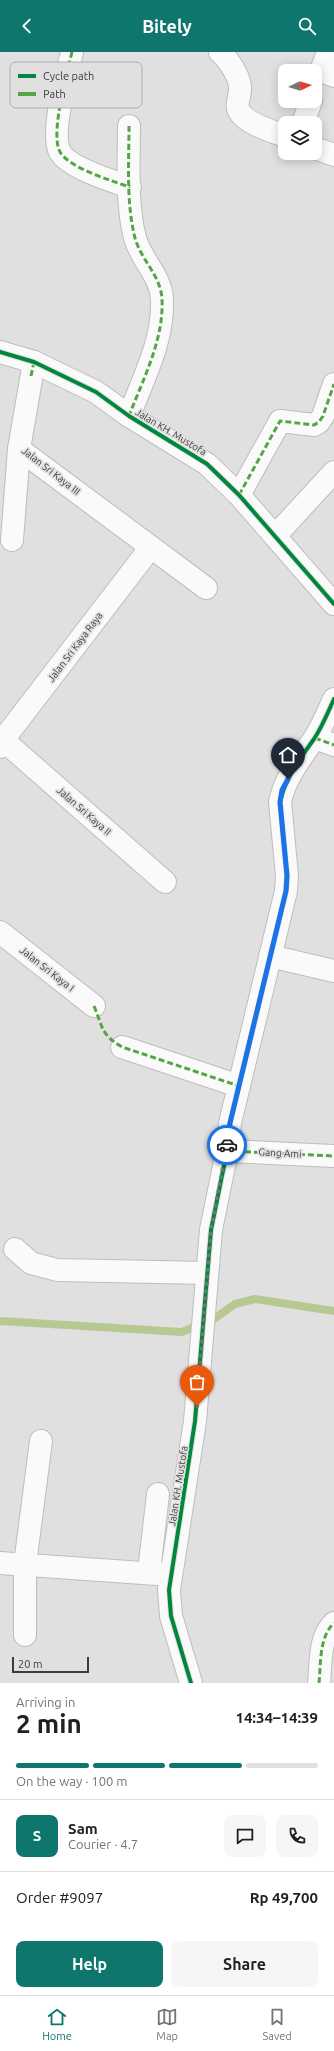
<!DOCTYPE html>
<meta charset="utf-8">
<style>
:root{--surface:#fff;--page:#f6f6f6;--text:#202124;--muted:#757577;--line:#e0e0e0;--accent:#0f766e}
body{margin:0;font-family:Ubuntu,sans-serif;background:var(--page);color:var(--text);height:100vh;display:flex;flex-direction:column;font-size:15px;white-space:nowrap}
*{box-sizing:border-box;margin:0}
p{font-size:13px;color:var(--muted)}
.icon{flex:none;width:22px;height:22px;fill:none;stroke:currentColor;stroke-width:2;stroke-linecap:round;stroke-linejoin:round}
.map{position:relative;height:1631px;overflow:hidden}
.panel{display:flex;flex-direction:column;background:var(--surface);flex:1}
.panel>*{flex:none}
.needle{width:26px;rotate:85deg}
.controls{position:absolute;left:278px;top:12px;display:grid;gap:8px}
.controls a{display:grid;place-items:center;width:44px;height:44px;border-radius:8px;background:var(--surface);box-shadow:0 2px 10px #0003;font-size:20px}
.scale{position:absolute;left:12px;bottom:10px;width:77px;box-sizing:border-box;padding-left:4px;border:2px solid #3d3b3b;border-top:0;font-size:11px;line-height:14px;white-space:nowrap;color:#3d3b3b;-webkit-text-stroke:3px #e2dfe0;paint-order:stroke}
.pin{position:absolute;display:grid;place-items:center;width:34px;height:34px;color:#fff;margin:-41px -17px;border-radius:50% 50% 50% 0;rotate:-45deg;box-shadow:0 0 4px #0007}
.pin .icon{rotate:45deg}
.courier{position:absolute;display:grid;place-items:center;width:40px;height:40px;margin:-20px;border:3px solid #1a73e8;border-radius:50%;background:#fff;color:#222;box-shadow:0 1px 5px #0007}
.headline em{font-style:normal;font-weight:600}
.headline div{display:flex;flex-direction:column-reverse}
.headline{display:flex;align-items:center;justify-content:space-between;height:68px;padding:0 16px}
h1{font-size:26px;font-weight:600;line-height:30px}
.bar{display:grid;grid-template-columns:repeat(4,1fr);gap:6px 4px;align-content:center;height:48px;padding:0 16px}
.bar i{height:5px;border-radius:3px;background:var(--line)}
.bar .selected{background:var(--accent)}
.bar p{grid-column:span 4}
.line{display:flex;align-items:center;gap:10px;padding:0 16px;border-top:1px solid var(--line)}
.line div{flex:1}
.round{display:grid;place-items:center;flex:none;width:42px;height:42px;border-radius:8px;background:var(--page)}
.cta{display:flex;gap:8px;margin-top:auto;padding:8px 16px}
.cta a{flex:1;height:46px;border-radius:8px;background:var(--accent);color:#fff;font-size:16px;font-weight:600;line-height:46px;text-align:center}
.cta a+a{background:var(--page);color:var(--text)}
header{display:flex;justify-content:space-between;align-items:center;height:52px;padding:0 16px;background:var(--accent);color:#fff;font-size:18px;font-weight:600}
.tab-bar{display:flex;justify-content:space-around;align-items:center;height:56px;border-top:1px solid var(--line);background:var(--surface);font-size:11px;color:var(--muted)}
.tab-bar a{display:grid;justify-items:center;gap:2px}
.tab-bar .selected{color:var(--accent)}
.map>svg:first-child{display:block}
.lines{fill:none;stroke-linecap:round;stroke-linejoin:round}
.stream{stroke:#b8c893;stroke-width:8}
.minor-casing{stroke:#bebdbd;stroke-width:24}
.minor{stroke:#fafafa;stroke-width:22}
.quiet{stroke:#54a645;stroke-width:3;stroke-dasharray:6 3;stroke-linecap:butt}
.cycleway-casing{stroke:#e2dfe0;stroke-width:6}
.cycleway{stroke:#00873e;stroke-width:4}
.done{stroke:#767575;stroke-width:4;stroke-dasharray:0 7.2}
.route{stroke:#1a73e8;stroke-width:5}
.labels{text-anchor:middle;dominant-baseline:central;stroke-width:3.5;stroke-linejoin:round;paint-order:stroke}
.street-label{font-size:10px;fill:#3d3b3b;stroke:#e2dfe0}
.key{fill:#e2dfe0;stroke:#b0aeae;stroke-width:1}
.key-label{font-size:11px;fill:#3d3b3b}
</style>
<header><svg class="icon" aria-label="back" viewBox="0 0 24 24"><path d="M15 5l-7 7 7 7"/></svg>Bitely<svg class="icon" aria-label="search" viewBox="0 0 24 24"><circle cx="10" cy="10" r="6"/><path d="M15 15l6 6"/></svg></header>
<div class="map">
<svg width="334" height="1631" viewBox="0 0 334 1631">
<rect width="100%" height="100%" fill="#e1e0e0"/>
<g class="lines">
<!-- stream -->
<polyline class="stream" points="0,1269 182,1280 214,1267 235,1252 255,1247 334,1259"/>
<defs>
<g id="minor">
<path d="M72,0c-5,21 -22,82 -12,100 9,16 52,29 70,35"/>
<path d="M220,0c9,8 21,26 20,38 0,9 -6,16 1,24 9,11 31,17 44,22"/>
<polyline points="328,0 321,19 334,24"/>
<polyline points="303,71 311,49"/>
<path d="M129,74c0,36 -3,77 6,112 6,22 26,38 27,61 2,41 -19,80 -33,117"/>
<polyline points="315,96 334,103"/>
<polyline points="0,300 34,310 96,340 129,364 207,412 239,443 334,552"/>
<polyline points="34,310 19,397 206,536"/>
<polyline points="239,443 280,369 314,373 319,370 323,364 334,332"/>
<polyline points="275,484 334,420"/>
<polyline points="12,488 19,397"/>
<polyline points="315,686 334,693"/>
<polyline points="3,688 165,830"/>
<polyline points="0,695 3,688 151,495"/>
<polyline points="0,880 94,954"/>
<polyline points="270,904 334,919"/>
<polyline points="122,995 239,1034"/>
<polyline points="227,1099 334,1104"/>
<polyline points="15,1197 31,1211 57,1218 207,1221"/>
<polyline points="0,1511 171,1523"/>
<polyline points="149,1520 158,1442"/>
<polyline points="25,1583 25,1512 41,1389"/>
<path d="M191,1631l-20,-67 -2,-26 26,-169 16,-191 16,-79 3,-28 56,-232 1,-15 -7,-74c5,-24 20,-43 34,-63 8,-12 14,-27 20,-40"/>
<path d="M319,1631c2,-20 0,-46 15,-60"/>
</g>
</defs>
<!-- minor casing -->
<use href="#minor" class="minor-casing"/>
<!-- minor -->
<use href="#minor" class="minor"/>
<!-- quiet -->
<g class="quiet">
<path d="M72,0c-5,21 -22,82 -12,100 9,16 52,29 70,35"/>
<path d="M129,74c0,36 -3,77 6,112 6,22 26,38 27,61 2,41 -19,80 -33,117"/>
<polyline points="31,324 34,310"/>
<polyline points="239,443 280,369 314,373 319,370 323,364 334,332"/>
<polyline points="315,686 334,693"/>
<path d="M94,954c9,21 6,28 28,41l117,39"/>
<polyline points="227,1099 334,1104"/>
<path d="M319,1631c2,-20 0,-46 15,-60"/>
</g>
<defs>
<g id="cycleway">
<polyline points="0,300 34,310 96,340 129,364 207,412 239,443 334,552"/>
<path d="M191,1631l-20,-67 -2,-26 26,-169 16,-191 16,-79 3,-28 56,-232 1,-15 -7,-74c5,-24 20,-43 34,-63 8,-12 14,-27 20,-40"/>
</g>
</defs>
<!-- cycleway casing -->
<use href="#cycleway" class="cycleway-casing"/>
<!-- cycleway -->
<use href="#cycleway" class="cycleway"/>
</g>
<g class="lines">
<!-- done -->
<polyline class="done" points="197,1354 211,1178 227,1093"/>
<!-- route -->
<polyline class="route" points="227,1093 230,1071 286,839 287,824 280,750 282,738 288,727"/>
</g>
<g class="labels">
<!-- street labels -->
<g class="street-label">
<text transform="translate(171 380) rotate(31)">Jalan KH. Mustofa</text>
<text transform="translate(51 419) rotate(38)">Jalan Sri Kaya III</text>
<text transform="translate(75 595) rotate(-53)">Jalan Sri Kaya Raya</text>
<text transform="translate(84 759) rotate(41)">Jalan Sri Kaya II</text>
<text transform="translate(47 917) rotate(38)">Jalan Sri Kaya I</text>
<text transform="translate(280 1101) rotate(3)">Gang Ami</text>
<text transform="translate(178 1434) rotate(-81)">Jalan KH. Mustofa</text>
</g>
</g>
<!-- legend -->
<rect x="10" y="10" width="132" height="46" rx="6" class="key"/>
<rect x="18" y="22" width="18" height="4" fill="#00873e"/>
<rect x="18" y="40" width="18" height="4" fill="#54a645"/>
<g class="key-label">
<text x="43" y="28">Cycle path</text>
<text x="43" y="46">Path</text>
</g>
</svg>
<div class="controls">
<a><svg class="needle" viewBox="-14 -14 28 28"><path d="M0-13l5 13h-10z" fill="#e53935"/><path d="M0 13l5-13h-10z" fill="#757577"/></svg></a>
<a><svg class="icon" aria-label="layers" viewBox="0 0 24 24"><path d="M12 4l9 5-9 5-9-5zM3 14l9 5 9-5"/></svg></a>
</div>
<div class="scale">20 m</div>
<div class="pin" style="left:197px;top:1354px;background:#ea580c"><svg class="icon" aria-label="bag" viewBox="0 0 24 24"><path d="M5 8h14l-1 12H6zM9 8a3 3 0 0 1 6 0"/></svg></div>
<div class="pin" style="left:288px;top:727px;background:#1f2937"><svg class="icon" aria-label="home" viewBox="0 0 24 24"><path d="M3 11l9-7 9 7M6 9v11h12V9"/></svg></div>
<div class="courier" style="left:227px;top:1093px"><svg class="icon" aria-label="car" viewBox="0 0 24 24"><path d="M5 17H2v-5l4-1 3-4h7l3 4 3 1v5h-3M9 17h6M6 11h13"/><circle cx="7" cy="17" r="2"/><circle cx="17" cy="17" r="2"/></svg></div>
</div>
<section class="panel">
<div class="headline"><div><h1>2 min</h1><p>Arriving in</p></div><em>14:34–14:39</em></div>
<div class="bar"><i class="selected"></i><i class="selected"></i><i class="selected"></i><i></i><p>On the way · 100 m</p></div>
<div class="line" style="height:72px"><b class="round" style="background:var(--accent);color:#fff">S</b><div><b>Sam</b><p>Courier · 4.7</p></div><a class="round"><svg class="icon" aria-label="chat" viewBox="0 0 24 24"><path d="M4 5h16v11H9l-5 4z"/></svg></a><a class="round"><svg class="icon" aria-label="phone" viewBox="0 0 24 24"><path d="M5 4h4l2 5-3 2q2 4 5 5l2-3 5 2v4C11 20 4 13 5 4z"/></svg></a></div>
<div class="line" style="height:52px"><div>Order #9097</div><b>Rp 49,700</b></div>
<div class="cta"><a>Help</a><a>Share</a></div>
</section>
<nav class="tab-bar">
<a class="selected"><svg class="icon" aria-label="home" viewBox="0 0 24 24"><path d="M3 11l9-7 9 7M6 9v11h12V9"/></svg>Home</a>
<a><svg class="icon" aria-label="map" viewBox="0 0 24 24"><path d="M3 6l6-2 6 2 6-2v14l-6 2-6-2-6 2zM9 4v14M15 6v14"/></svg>Map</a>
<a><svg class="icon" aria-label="saved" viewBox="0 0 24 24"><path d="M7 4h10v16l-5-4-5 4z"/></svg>Saved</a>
</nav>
